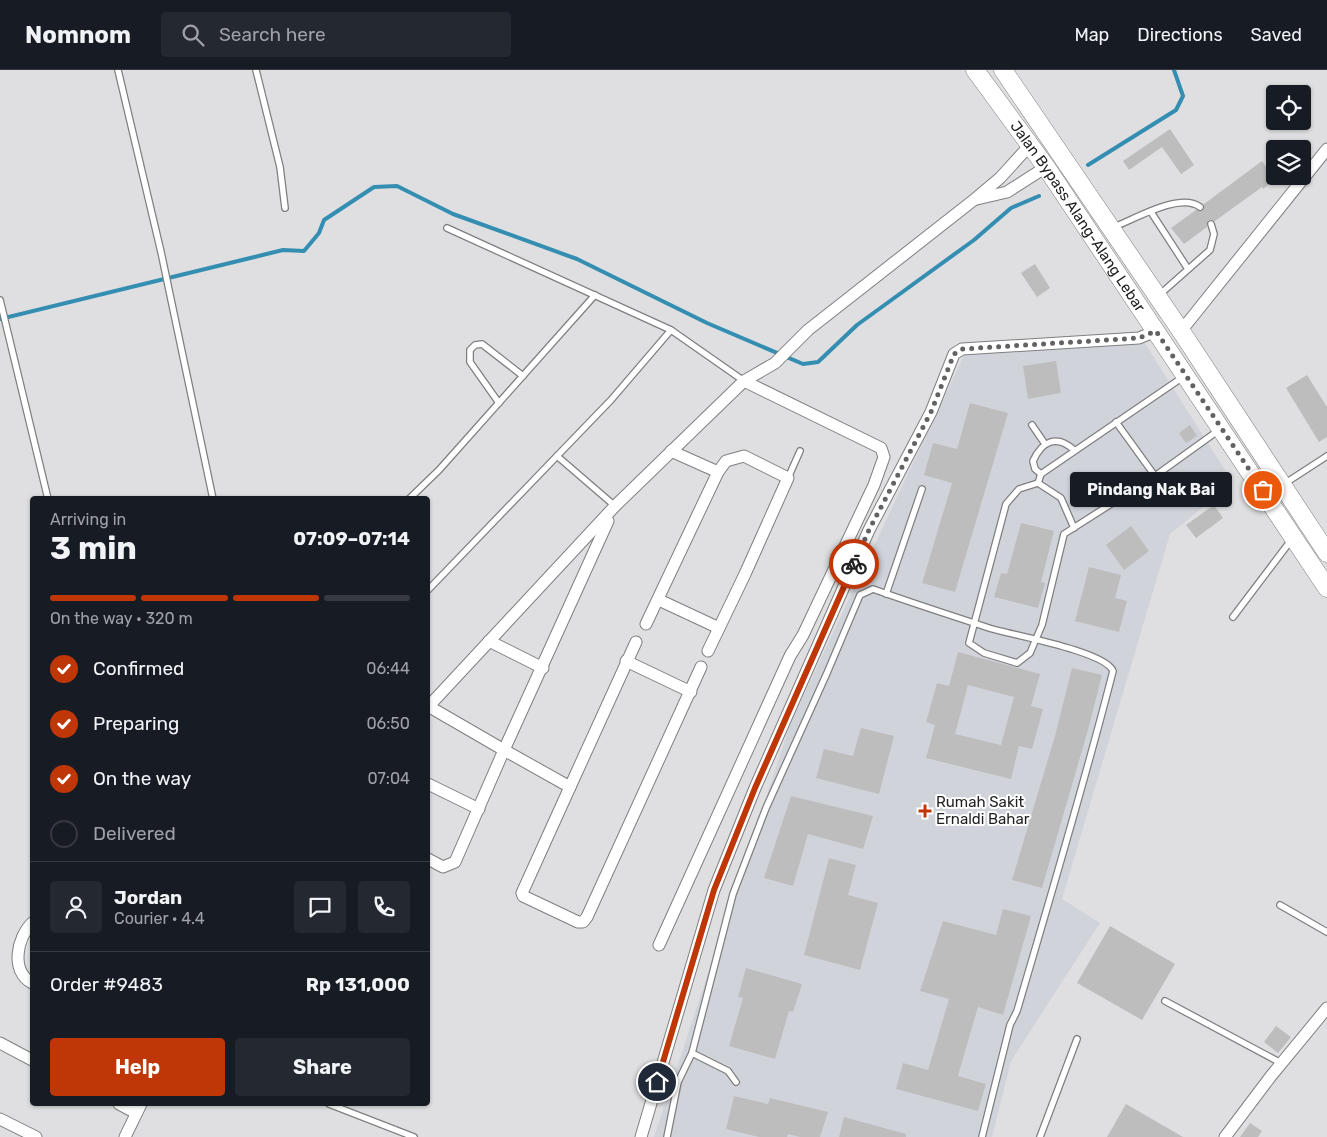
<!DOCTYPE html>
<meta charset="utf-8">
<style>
:root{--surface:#171b24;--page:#242831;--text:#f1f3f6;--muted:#9ea1a6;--line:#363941;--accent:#bf3707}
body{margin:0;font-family:Rubik,sans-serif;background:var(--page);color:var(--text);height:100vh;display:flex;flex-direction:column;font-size:19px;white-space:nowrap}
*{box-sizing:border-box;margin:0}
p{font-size:16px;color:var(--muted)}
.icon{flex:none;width:28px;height:28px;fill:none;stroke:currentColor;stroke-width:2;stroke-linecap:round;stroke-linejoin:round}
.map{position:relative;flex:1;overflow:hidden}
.drawer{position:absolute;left:30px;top:426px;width:400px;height:610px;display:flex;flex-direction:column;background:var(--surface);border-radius:5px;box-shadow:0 1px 4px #0004}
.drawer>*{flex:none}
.controls{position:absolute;left:1266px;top:15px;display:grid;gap:10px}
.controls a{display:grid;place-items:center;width:45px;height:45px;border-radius:5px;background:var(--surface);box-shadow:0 1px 4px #0004;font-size:25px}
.pin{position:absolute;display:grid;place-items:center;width:42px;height:42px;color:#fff;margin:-21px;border:2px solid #fff;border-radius:50%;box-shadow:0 1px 5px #0007}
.courier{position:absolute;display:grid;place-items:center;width:50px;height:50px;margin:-25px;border:4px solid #bf3707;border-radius:50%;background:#fff;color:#222;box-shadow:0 1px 6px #0007}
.bubble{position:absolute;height:35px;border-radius:5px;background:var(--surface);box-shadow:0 1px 4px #0004;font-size:16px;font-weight:700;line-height:35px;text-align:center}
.head em{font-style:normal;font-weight:700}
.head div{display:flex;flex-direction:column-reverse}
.head{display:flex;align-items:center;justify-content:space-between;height:85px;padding:0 20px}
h1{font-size:32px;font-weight:700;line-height:38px}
.bar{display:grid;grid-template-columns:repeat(4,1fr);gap:8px 5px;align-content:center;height:60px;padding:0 20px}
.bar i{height:6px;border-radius:4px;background:var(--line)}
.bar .selected{background:var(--accent)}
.bar p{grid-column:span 4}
.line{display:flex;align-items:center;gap:12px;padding:0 20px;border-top:1px solid var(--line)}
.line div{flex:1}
.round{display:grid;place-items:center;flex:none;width:52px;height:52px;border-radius:5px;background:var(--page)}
ol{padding:0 20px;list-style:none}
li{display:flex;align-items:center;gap:15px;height:55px}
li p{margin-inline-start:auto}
li .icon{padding:5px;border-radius:50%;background:var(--accent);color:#fff;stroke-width:4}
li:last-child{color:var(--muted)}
li i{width:28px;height:28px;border:2px solid var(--line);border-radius:50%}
.primary-button{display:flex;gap:10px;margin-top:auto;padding:10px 20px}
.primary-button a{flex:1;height:58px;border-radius:5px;background:var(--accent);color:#fff;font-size:20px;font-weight:700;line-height:58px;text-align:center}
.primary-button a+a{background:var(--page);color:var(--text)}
header{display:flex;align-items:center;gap:30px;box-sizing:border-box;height:70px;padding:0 25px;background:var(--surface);border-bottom:1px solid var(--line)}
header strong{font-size:24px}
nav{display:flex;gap:28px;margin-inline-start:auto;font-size:18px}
.search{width:350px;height:45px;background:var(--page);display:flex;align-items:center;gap:12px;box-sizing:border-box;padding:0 18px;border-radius:5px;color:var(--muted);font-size:19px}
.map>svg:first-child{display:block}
.built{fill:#d1d3db}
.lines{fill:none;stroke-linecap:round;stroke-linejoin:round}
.stream{stroke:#348eb2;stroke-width:4}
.building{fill:#bebdbe;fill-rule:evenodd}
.service-casing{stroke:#7f7f81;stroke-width:8}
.minor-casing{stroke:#7f7f81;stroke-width:13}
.trunk-casing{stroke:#7f7f81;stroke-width:19}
.service{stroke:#fff;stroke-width:5.5}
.minor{stroke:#fff;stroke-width:11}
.trunk{stroke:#fff;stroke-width:18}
.done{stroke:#626263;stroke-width:5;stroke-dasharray:0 9}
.route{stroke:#bf3707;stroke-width:6}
.poi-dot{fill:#bf3707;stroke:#fff;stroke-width:2}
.labels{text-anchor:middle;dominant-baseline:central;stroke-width:4;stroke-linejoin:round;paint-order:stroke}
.street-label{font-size:15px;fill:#1f1f1f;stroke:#fff}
.poi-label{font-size:15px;fill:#1f1f1f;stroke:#fff;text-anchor:start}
</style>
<header>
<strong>Nomnom</strong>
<div class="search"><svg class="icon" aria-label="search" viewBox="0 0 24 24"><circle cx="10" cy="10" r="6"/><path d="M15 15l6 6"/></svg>Search here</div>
<nav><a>Map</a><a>Directions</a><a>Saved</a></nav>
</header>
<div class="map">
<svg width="1327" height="1067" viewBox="0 0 1327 1067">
<rect width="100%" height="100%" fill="#dfdfe1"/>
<!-- built -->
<polygon class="built" points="1144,272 1233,413 1170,464 1062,829 1100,853 1011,991 992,1067 654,1067 791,652 965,283"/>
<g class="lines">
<!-- stream -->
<g class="stream">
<polyline points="1088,95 1176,40 1183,26 1174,0"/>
<polyline points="0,249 283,180 304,181 319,163 324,150 374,117 397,116 453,144 577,189 707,253 803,294 818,292 857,255 974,170 1011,138 1039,126"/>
</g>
</g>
<!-- building -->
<g class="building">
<polygon points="1170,59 1194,95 1181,104 1162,77 1129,100 1123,91"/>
<polygon points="1262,91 1275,110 1263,119 1262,117 1215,151 1208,150 1207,157 1184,174 1171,158 1196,140 1203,140 1204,134"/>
<polygon points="1035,194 1050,218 1037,227 1021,203"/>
<polygon points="1056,291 1061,323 1028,329 1023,296"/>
<polygon points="1307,305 1327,337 1327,367 1319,372 1286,318"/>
<polygon points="970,333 1008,343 955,522 922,513 952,413 924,405 933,373 957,379"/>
<polygon points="1190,355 1197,366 1186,373 1179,363"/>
<polygon points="1214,435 1223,448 1196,468 1186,455"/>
<polygon points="1021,453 1054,461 1041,512 1045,513 1038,538 994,527 1001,503 1007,504"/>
<polygon points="1131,456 1149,481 1124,500 1106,475"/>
<polygon points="1089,497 1121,505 1115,528 1127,531 1119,562 1075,551"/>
<path d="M958,582l82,22 -9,32 12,3 -11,40 -13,-3 -8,33 -85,-21 9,-33 -9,-3 11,-39 12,3zM968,615l46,12 -13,48 -46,-11z"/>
<polygon points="1072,598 1102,605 1088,660 1042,818 1012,810 1055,666"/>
<polygon points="861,658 894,666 879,724 816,708 824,679 853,686"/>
<polygon points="791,726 873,746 863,779 808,764 793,816 764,808"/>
<polygon points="829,788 856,795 848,825 878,833 860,900 804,885"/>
<polygon points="1003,839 1031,846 1003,945 978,937 966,978 958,1006 986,1014 978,1041 896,1019 903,993 928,1000 949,929 920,921 943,851 996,865"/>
<polygon points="1110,856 1175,894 1142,950 1077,913"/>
<polygon points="746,898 802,914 793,942 789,941 775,989 729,976 743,928 738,927"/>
<polygon points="1276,956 1291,967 1278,983 1264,972"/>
<polygon points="734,1026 768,1034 770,1028 828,1042 820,1067 800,1067 788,1064 787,1067 759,1067 726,1059"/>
<polygon points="1126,1034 1183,1067 1107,1067"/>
<polygon points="844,1047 906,1064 906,1067 839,1067"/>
<polygon points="1250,1053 1262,1061 1258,1067 1240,1067"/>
</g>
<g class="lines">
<defs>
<g id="service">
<polyline points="118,0 161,182 213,429"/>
<polyline points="256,0 280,97 285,138"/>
<polyline points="1151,142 1188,199"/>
<path d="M1114,157c21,-8 66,-35 86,-20"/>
<polyline points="447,158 671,260"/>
<polyline points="1158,226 1210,180 1214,164 1211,154"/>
<polyline points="0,230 48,429"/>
<polyline points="499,333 470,292 470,280 475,275 482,274 523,306"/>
<polyline points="1116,352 1155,406"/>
<polyline points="1032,355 1045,374"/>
<path d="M1041,404l-6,-5 -2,-8c9,-20 24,-27 41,-11"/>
<polyline points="788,408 800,381"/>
<polyline points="1038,413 1019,419 1006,434 969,573 984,583 1017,593 1030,583 1042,555 1064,464 1155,406 1219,360"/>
<polyline points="1284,414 1327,386"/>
<polyline points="409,429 439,400 595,225"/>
<polyline points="615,436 557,386 611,330 671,260 744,311"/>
<polyline points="1074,458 1061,428 1038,413 1041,404 1183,307"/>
<polyline points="428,520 557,386"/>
<polyline points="886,524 922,419"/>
<polyline points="1233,547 1292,469"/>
<polyline points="1280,835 1327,862"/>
<polyline points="1165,931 1281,993"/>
<polyline points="692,983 728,1001 736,1012"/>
<polyline points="329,1034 414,1067"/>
<path d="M667,1067l11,-55 14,-29 41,-159 33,-86 61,-135 33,-78 13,-6c39,14 77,26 116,39 22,7 116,23 124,43 -29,114 -63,227 -96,340l-7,14 -28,112"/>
<polyline points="1040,1067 1077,969"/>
</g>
<g id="minor">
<polyline points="977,129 1007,122 1046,97"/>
<polyline points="1181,261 1327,79"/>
<polyline points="608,451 504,680 570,717 636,572"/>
<polyline points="659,530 719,558"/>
<polyline points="646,554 718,402 671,381"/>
<polyline points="489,571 543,598"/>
<polyline points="708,581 745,504 788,408 744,386 726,391 718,402"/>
<polyline points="626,591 691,622"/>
<polyline points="428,637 615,436 744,311 775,293 808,260 975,129 1000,108 1030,75"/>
<polyline points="428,714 479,739"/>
<polyline points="570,717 522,823 523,826 578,852 583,852 587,847 701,597"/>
<polyline points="428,789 443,797 455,792 504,680 428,636"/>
<path d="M32,853c-15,15 -22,48 0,60"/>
<polyline points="659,875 790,586 803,565 874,415 884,387 881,378 744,311"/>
<polyline points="0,973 32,990"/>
<polyline points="119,1034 136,1043"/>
<polyline points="0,1049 36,1067"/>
<polyline points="125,1067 141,1034"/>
<polyline points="641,1067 714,820 755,718 869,460 931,342 954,284 962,279 1139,268 1156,261"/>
<polyline points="1225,1067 1271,1006 1327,938"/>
</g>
<g id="trunk">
<path id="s1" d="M975,0l71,97 281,421"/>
<polyline points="1003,0 1181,261 1327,483"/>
</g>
</defs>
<!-- service casing -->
<use href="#service" class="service-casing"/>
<!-- minor casing -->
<use href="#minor" class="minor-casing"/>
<!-- trunk casing -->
<use href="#trunk" class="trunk-casing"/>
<!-- service -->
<use href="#service" class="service"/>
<!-- minor -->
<use href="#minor" class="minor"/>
<!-- trunk -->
<use href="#trunk" class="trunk"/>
</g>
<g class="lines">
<!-- done -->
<polyline class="done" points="854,494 869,460 931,342 954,284 962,279 1139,268 1156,261 1263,420"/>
<!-- route -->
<polyline class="route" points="657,1012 714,820 755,718 854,494"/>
</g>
<!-- markers -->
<path class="poi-dot" d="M922.5 733.5h5v5h5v5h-5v5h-5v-5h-5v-5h5z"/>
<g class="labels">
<!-- street labels -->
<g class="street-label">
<text stroke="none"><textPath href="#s1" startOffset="179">Jalan Bypass Alang-Alang Lebar</textPath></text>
</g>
<!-- poi labels -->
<g class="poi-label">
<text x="936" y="732">Rumah Sakit<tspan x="936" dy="17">Ernaldi Bahar</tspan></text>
</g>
</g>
</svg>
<div class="controls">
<a><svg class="icon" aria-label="locate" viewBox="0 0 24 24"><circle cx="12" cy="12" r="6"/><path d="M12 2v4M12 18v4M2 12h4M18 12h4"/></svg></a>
<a><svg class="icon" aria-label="layers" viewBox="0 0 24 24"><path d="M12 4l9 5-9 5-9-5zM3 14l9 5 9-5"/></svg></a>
</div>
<div class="pin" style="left:1263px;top:420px;background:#ea580c"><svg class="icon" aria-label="bag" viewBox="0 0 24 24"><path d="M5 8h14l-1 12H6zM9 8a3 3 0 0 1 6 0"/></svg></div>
<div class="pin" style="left:657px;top:1012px;background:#1f2937"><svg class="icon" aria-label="home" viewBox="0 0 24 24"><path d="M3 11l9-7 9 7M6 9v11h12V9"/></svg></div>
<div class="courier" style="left:854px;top:494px"><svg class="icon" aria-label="bike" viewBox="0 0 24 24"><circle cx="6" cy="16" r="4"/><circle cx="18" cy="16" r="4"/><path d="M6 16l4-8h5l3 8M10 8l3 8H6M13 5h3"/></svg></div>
<div class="bubble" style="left:1070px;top:402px;width:162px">Pindang Nak Bai</div>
<section class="drawer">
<div class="head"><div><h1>3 min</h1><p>Arriving in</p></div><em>07:09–07:14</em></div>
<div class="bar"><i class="selected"></i><i class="selected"></i><i class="selected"></i><i></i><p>On the way · 320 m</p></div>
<ol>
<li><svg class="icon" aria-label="check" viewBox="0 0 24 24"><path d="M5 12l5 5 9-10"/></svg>Confirmed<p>06:44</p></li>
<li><svg class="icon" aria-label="check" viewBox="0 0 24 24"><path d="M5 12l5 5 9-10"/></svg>Preparing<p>06:50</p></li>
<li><svg class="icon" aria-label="check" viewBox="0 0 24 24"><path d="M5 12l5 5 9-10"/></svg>On the way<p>07:04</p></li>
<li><i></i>Delivered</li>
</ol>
<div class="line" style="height:90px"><a class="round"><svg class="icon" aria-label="person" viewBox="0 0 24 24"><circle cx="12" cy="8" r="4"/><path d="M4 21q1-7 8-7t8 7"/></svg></a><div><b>Jordan</b><p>Courier · 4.4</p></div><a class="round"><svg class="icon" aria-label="chat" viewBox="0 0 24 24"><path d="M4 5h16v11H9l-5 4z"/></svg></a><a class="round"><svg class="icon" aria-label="phone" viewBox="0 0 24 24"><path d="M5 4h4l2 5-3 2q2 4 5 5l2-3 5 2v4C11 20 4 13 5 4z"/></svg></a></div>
<div class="line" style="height:65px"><div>Order #9483</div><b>Rp 131,000</b></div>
<div class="primary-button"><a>Help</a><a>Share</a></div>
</section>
</div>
